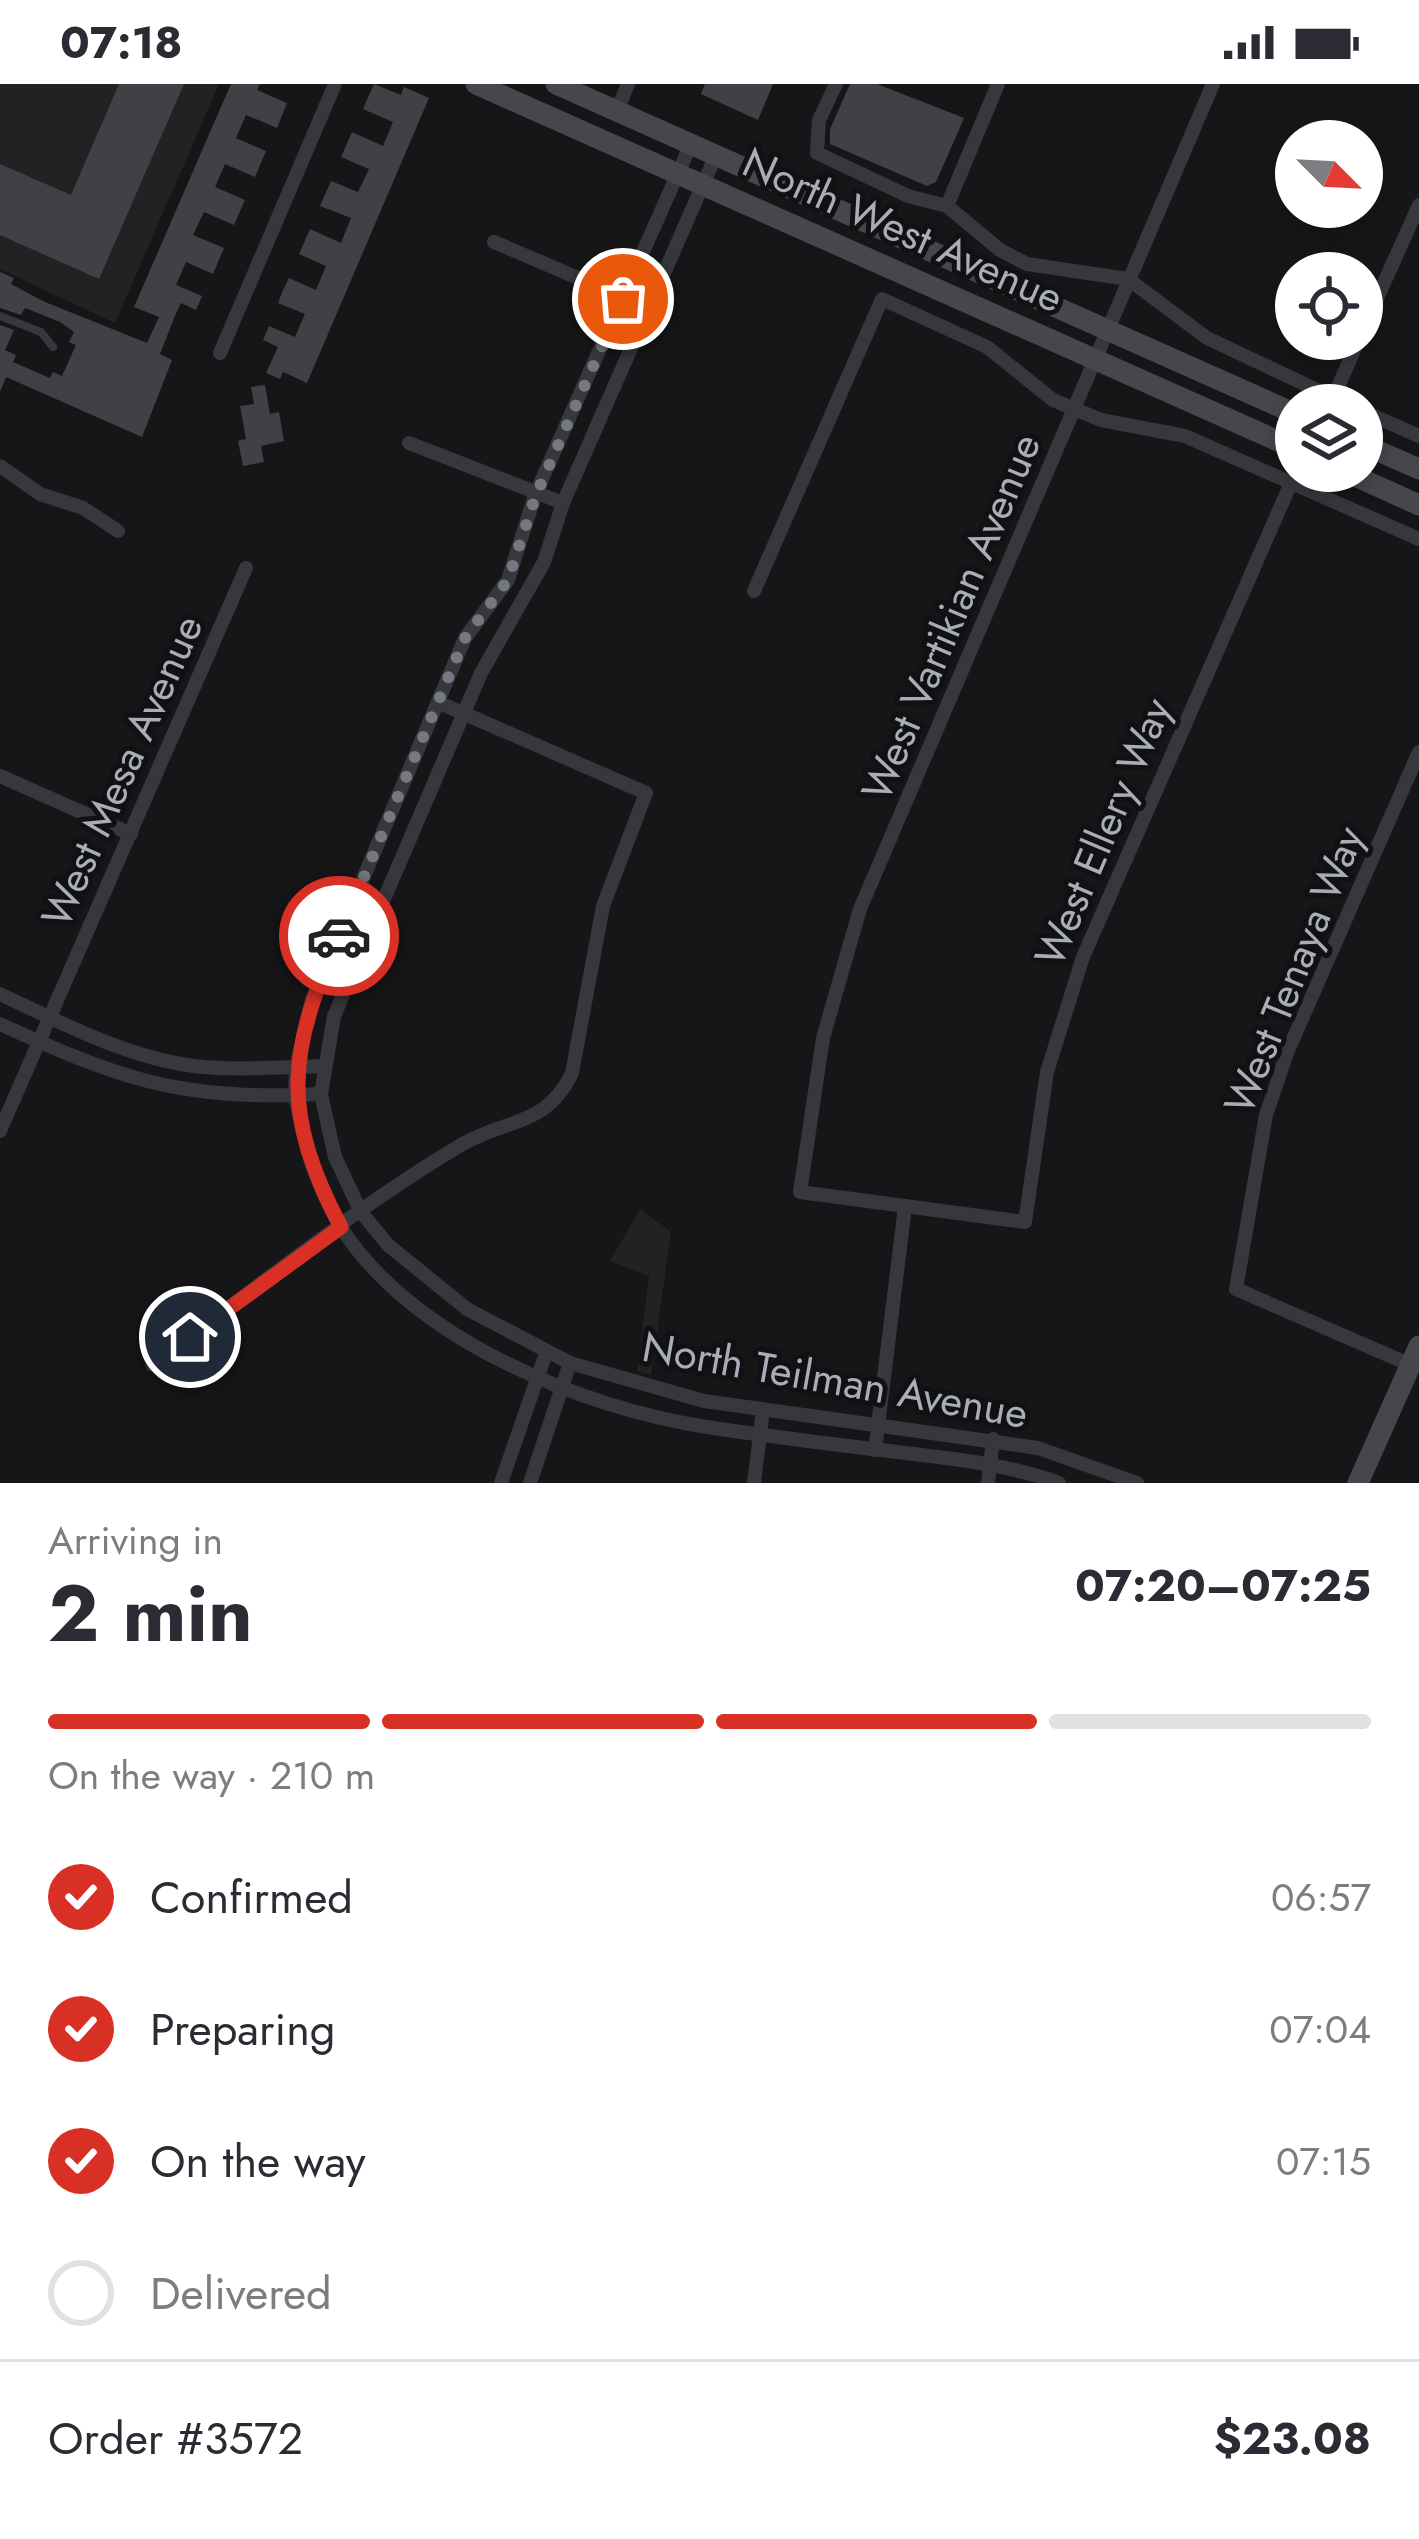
<!DOCTYPE html>
<meta charset="utf-8">
<style>
:root{--surface:#fff;--page:#f2f2f3;--text:#2b2b33;--muted:#7c7c81;--line:#e1e1e2;--accent:#d93025}
body{margin:0;font-family:Jost,sans-serif;background:var(--page);color:var(--text);height:100vh;display:flex;flex-direction:column;font-size:45px;white-space:nowrap}
*{box-sizing:border-box;margin:0}
p{font-size:39px;color:var(--muted)}
.icon{flex:none;width:66px;height:66px;fill:none;stroke:currentColor;stroke-width:2;stroke-linecap:round;stroke-linejoin:round}
.map{position:relative;height:1399px;overflow:hidden}
.details{display:flex;flex-direction:column;background:var(--surface);flex:1}
.details>*{flex:none}
.needle{width:78px;rotate:114deg}
.fabs{position:absolute;left:1275px;top:36px;display:grid;gap:24px}
.fabs a{display:grid;place-items:center;width:108px;height:108px;border-radius:50%;background:var(--surface);box-shadow:0 6px 18px #0003;font-size:60px}
.pin{position:absolute;display:grid;place-items:center;width:102px;height:102px;color:#fff;margin:-51px;border:6px solid #fff;border-radius:50%;box-shadow:0 3px 12px #0007}
.courier{position:absolute;display:grid;place-items:center;width:120px;height:120px;margin:-60px;border:9px solid #d93025;border-radius:50%;background:#fff;color:#222;box-shadow:0 3px 15px #0007}
.head em{font-style:normal;font-weight:700}
.head div{display:flex;flex-direction:column-reverse}
.head{display:flex;align-items:center;justify-content:space-between;height:204px;padding:0 48px}
h1{font-size:78px;font-weight:700;line-height:90px}
.bar{display:grid;grid-template-columns:repeat(4,1fr);gap:18px 12px;align-content:center;height:144px;padding:0 48px}
.bar i{height:15px;border-radius:9px;background:var(--line)}
.bar .active{background:var(--accent)}
.bar p{grid-column:span 4}
.line{display:flex;align-items:center;gap:30px;padding:0 48px;border-top:3px solid var(--line)}
.line div{flex:1}
ol{padding:0 48px;list-style:none}
li{display:flex;align-items:center;gap:36px;height:132px}
li p{margin-inline-start:auto}
li .icon{padding:12px;border-radius:50%;background:var(--accent);color:#fff;stroke-width:4}
li:last-child{color:var(--muted)}
li i{width:66px;height:66px;border:6px solid var(--line);border-radius:50%}
.status{display:flex;justify-content:space-between;align-items:center;height:84px;padding:0 60px;background:var(--surface);direction:ltr}
.status svg{height:33px;fill:currentColor}
.map>svg:first-child{display:block}
.built{fill:#222225}
.building{fill:#404145}
.lines{fill:none;stroke-linecap:round;stroke-linejoin:round}
.lane{stroke:#37383d;stroke-width:8}
.street{stroke:#37383d;stroke-width:14}
.secondary{stroke:#45474d;stroke-width:21}
.done{stroke:#757880;stroke-width:12;stroke-dasharray:0 21.6}
.route{stroke:#d93025;stroke-width:15}
.labels{text-anchor:middle;dominant-baseline:central;stroke-width:10;stroke-linejoin:round;paint-order:stroke}
.street-label{font-size:42px;fill:#a8adb8;stroke:#111113}
</style>
<div class="status"><b>07:18</b><svg viewBox="0 0 49 12"><path d="M0 12V9h3v3zM5 12V6h3v6zM10 12V3h3v9zM15 12V0h3v12zM26 1h20v11H26zM47 4h2v5h-2z"/></svg></div>
<div class="map">
<svg width="1419" height="1399" viewBox="0 0 1419 1399">
<rect width="100%" height="100%" fill="#161618"/>
<!-- built -->
<g class="built">
<polygon points="0,0 219,0 115,239 0,185"/>
<polygon points="640,1125 671,1148 651,1291 637,1287 649,1192 610,1177"/>
</g>
<!-- building -->
<g class="building">
<polygon points="119,0 184,0 99,195 0,151 0,80 71,111"/>
<polygon points="231,0 260,0 257,6 287,19 277,44 246,31 236,54 266,67 255,93 225,80 215,103 245,116 234,141 204,128 193,151 224,164 213,190 186,178 176,201 202,212 196,226 181,219 174,234 160,270 172,276 142,353 6,293 0,308 0,241 14,246 5,266 16,271 13,278 50,294 53,288 62,292 76,261 69,258 74,248 60,238 25,224 21,231 0,224 0,188 14,194 11,200 45,218 147,259 159,233 134,223"/>
<polygon points="374,0 401,11 404,3 429,14 307,299 283,288 280,295 266,289 278,263 263,256 269,242 295,253 305,230 278,219 283,206 289,194 316,206 326,182 299,170 310,145 341,159 351,134 320,122 331,97 358,108 369,85 341,73 352,48 383,62 393,38 363,25"/>
<polygon points="705,0 773,0 758,36 701,10"/>
<polygon points="850,0 877,0 964,34 936,98 927,102 830,60 830,45"/>
<polygon points="265,301 270,330 279,328 284,357 261,362 264,378 243,382 238,357 246,355 240,322 254,320 251,303"/>
</g>
<g class="lines">
<!-- lane -->
<polyline class="lane" points="0,232 41,248 53,263"/>
<!-- street -->
<g class="street">
<polyline points="836,0 819,36 817,69 908,112 947,122 1000,166 1027,180 1128,195 1207,254 1349,321"/>
<polyline points="1213,0 860,825 823,954 800,1108 1025,1138 1047,988 1083,873 1291,399"/>
<polyline points="617,27 628,0"/>
<polyline points="716,71 563,419 544,478 481,589 334,932 321,1010 335,1073 361,1128 388,1161 467,1225 570,1279 704,1317 1038,1364 1137,1399"/>
<polyline points="947,122 998,0"/>
<polyline points="494,158 648,224"/>
<polyline points="1362,248 1419,121"/>
<polyline points="220,269 335,0"/>
<polyline points="1333,314 1359,255"/>
<polyline points="1362,327 1419,352"/>
<polyline points="409,359 563,419"/>
<polyline points="0,382 40,410 83,424 118,447"/>
<polyline points="754,507 882,215 987,263 1053,316 1101,336 1185,352 1419,455"/>
<polyline points="0,692 131,750"/>
<path d="M0,910c62,29 125,63 194,72 43,5 88,1 131,0"/>
<path d="M0,940c110,50 172,75 295,71 8,45 20,89 44,129 69,113 242,184 368,203 60,9 121,17 182,24 57,7 115,12 170,32"/>
<polyline points="321,1010 295,1011 296,983 312,915 465,554 508,496 535,411 691,60"/>
<polyline points="0,1047 246,484"/>
<path d="M152,1281c101,-74 201,-156 309,-220 46,-27 85,-18 111,-72l31,-167 43,-113 -206,-90"/>
<polyline points="1411,1281 1236,1205 1266,1031 1287,969 1419,668"/>
<polyline points="875,1366 905,1123"/>
<polyline points="501,1399 546,1269"/>
<polyline points="530,1399 570,1279"/>
<polyline points="754,1399 763,1326"/>
<polyline points="988,1399 993,1355"/>
</g>
<!-- secondary -->
<g class="secondary">
<polyline points="476,0 1296,365"/>
<polyline points="556,0 1296,330"/>
<polyline points="1362,360 1419,385"/>
<polyline points="1344,387 1419,421"/>
<polyline points="1358,1399 1419,1262"/>
</g>
</g>
<g class="lines">
<!-- done -->
<polyline class="done" points="339,852 465,554 508,496 536,411 623,215"/>
<!-- route -->
<path class="route" d="M190,1253l151,-110c-61,-116 -53,-175 -2,-291"/>
</g>
<g class="labels">
<!-- street labels -->
<g class="street-label">
<text transform="translate(903 146) rotate(24)">North West Avenue</text>
<text transform="translate(951 533) rotate(-67)">West Vartikian Avenue</text>
<text transform="translate(122 687) rotate(-66)">West Mesa Avenue</text>
<text transform="translate(1103 748) rotate(-67)">West Ellery Way</text>
<text transform="translate(1294 886) rotate(-68)">West Tenaya Way</text>
<text transform="translate(835 1296) rotate(10)">North Teilman Avenue</text>
</g>
</g>
</svg>
<div class="fabs">
<a><svg class="needle" viewBox="-14 -14 28 28"><path d="M0-13l5 13h-10z" fill="#e53935"/><path d="M0 13l5-13h-10z" fill="#7c7c81"/></svg></a>
<a><svg class="icon" aria-label="locate" viewBox="0 0 24 24"><circle cx="12" cy="12" r="6"/><path d="M12 2v4M12 18v4M2 12h4M18 12h4"/></svg></a>
<a><svg class="icon" aria-label="layers" viewBox="0 0 24 24"><path d="M12 4l9 5-9 5-9-5zM3 14l9 5 9-5"/></svg></a>
</div>
<div class="pin" style="left:623px;top:215px;background:#ea580c"><svg class="icon" aria-label="bag" viewBox="0 0 24 24"><path d="M5 8h14l-1 12H6zM9 8a3 3 0 0 1 6 0"/></svg></div>
<div class="pin" style="left:190px;top:1253px;background:#1f2937"><svg class="icon" aria-label="home" viewBox="0 0 24 24"><path d="M3 11l9-7 9 7M6 9v11h12V9"/></svg></div>
<div class="courier" style="left:339px;top:852px"><svg class="icon" aria-label="car" viewBox="0 0 24 24"><path d="M5 17H2v-5l4-1 3-4h7l3 4 3 1v5h-3M9 17h6M6 11h13"/><circle cx="7" cy="17" r="2"/><circle cx="17" cy="17" r="2"/></svg></div>
</div>
<section class="details">
<div class="head"><div><h1>2 min</h1><p>Arriving in</p></div><em>07:20–07:25</em></div>
<div class="bar"><i class="active"></i><i class="active"></i><i class="active"></i><i></i><p>On the way · 210 m</p></div>
<ol>
<li><svg class="icon" aria-label="check" viewBox="0 0 24 24"><path d="M5 12l5 5 9-10"/></svg>Confirmed<p>06:57</p></li>
<li><svg class="icon" aria-label="check" viewBox="0 0 24 24"><path d="M5 12l5 5 9-10"/></svg>Preparing<p>07:04</p></li>
<li><svg class="icon" aria-label="check" viewBox="0 0 24 24"><path d="M5 12l5 5 9-10"/></svg>On the way<p>07:15</p></li>
<li><i></i>Delivered</li>
</ol>
<div class="line" style="height:156px"><div>Order #3572</div><b>$23.08</b></div>
</section>
